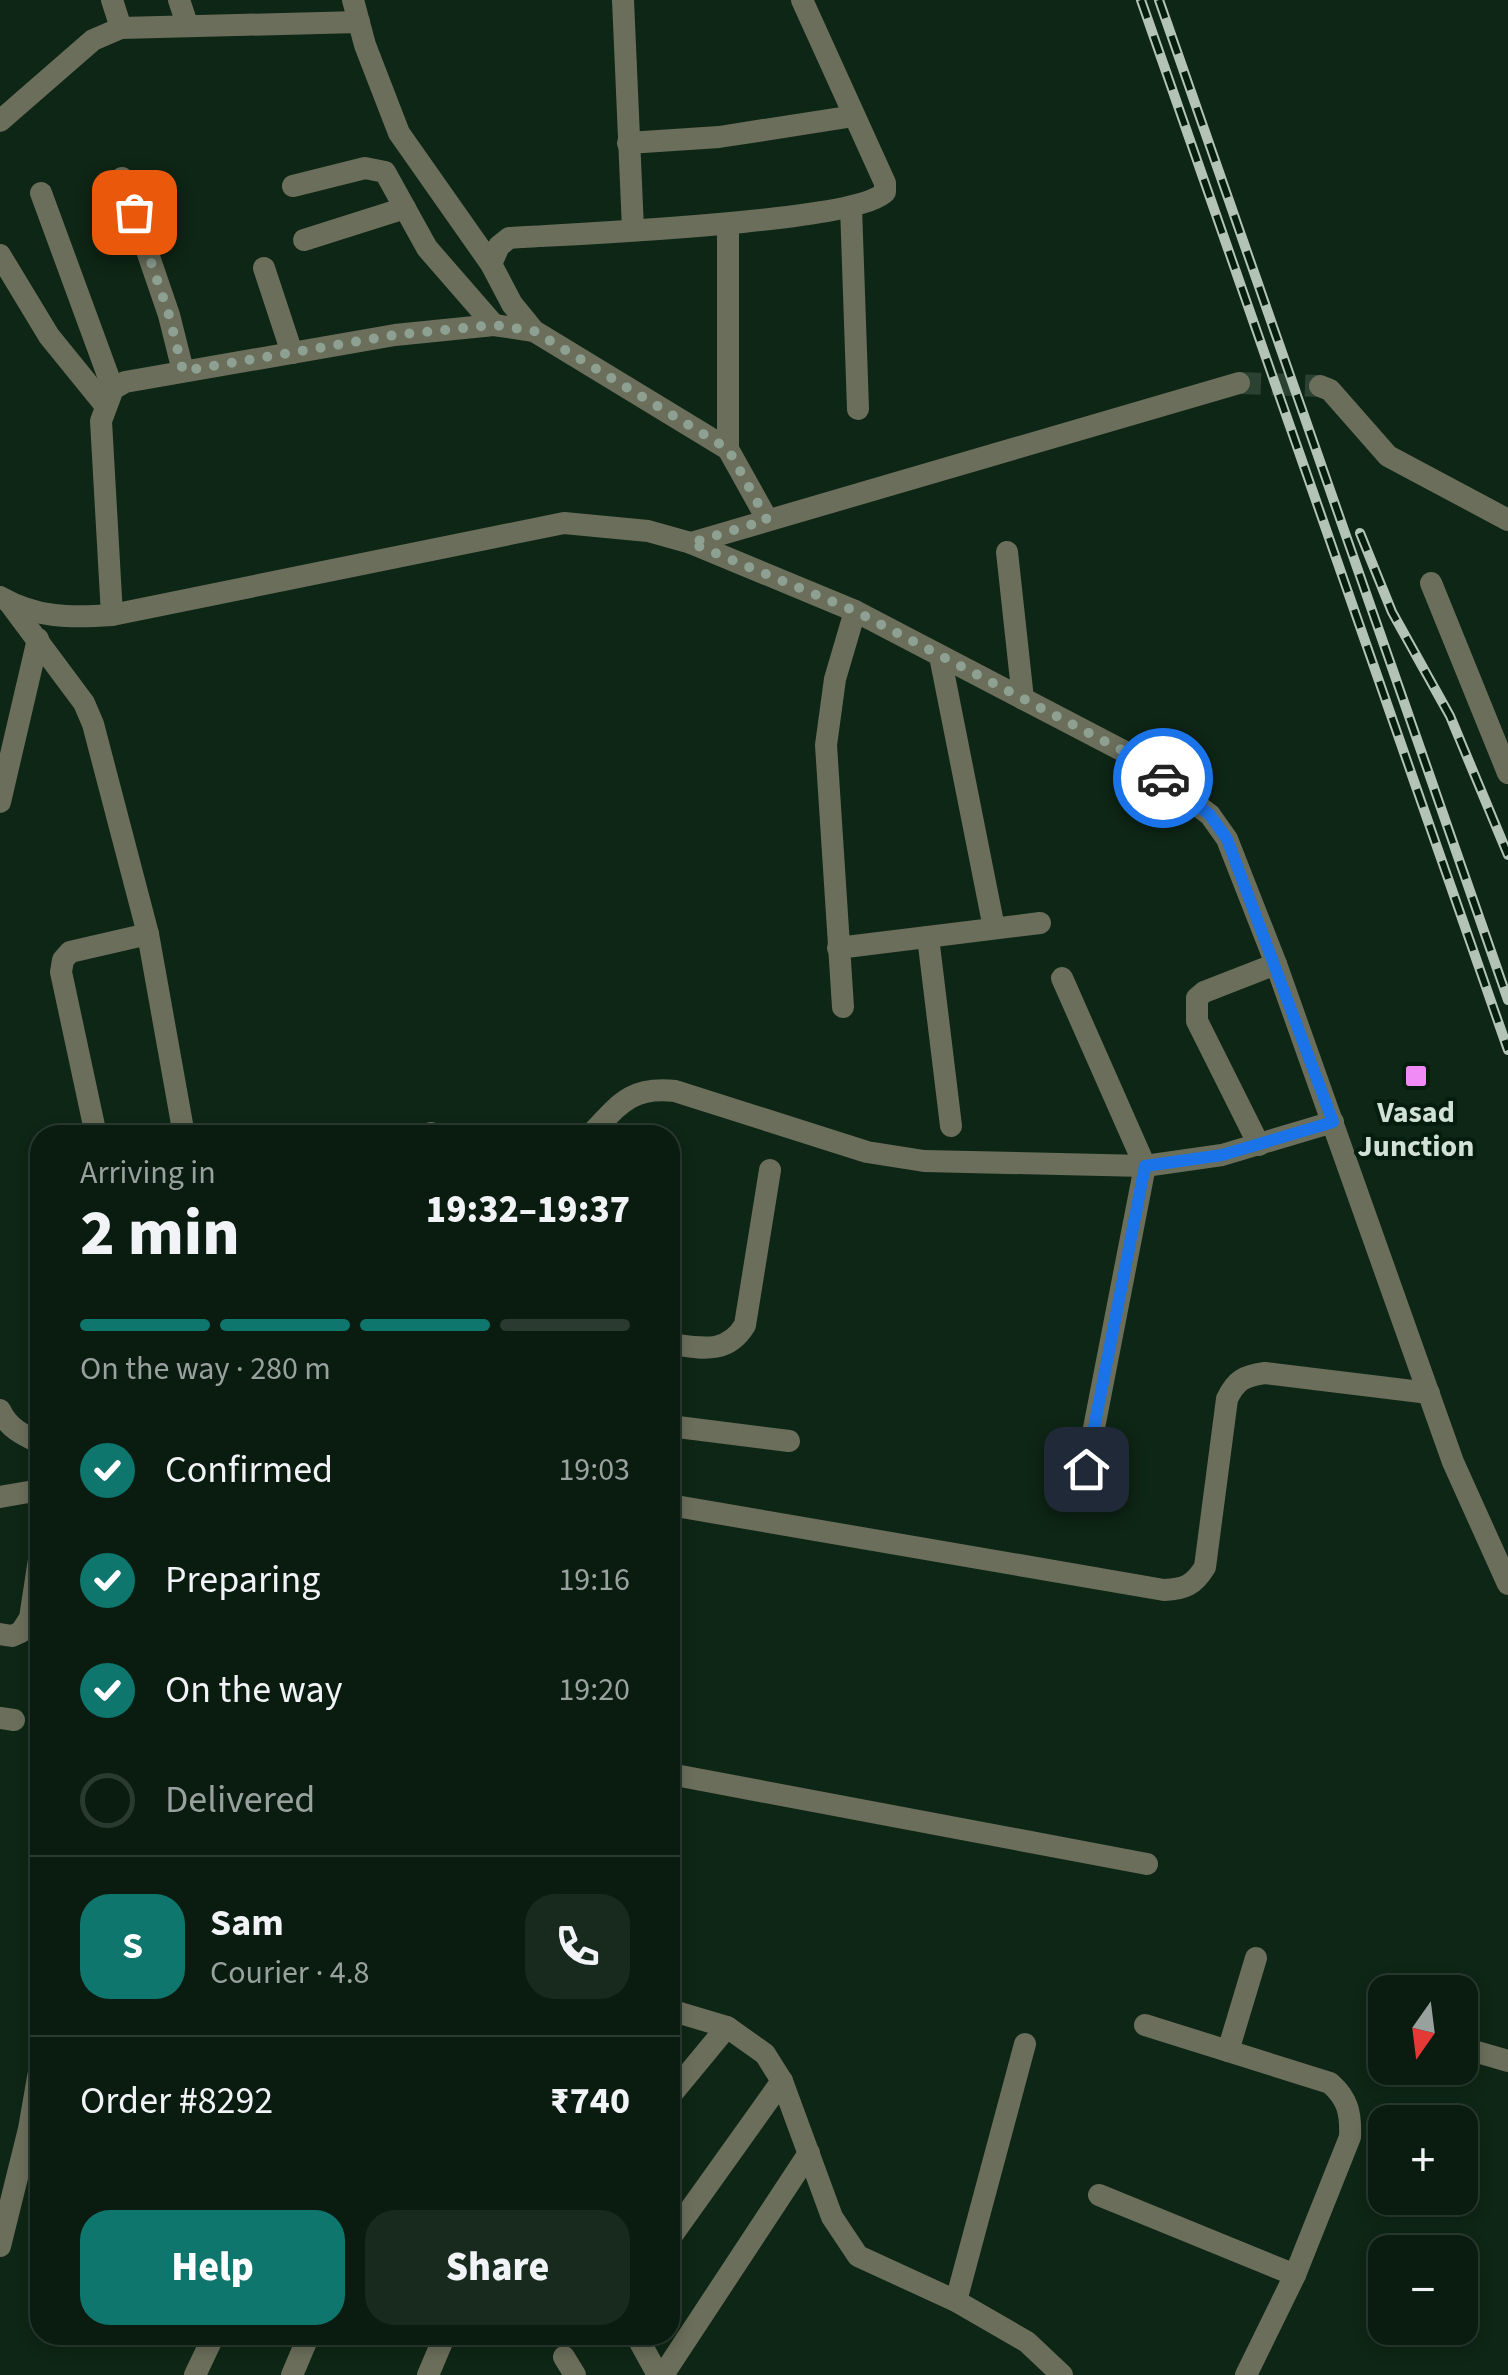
<!DOCTYPE html>
<meta charset="utf-8">
<style>
:root{--surface:#0a1c10;--page:#18291e;--text:#f1f3f6;--muted:#99a19f;--line:#2a3a30;--accent:#0f766e}
body{margin:0;font-family:"Source Sans 3",sans-serif;background:var(--page);color:var(--text);height:100vh;display:flex;flex-direction:column;font-size:38px;white-space:nowrap}
*{box-sizing:border-box;margin:0}
p{font-size:32px;color:var(--muted)}
.icon{flex:none;width:55px;height:55px;fill:none;stroke:currentColor;stroke-width:2;stroke-linecap:round;stroke-linejoin:round}
.map{position:relative;flex:1;overflow:hidden}
.panel{position:absolute;left:30px;top:1125px;width:650px;height:1220px;display:flex;flex-direction:column;background:var(--surface);border-radius:30px;box-shadow:0 5px 15px #0003,0 0 0 2px var(--line)}
.panel>*{flex:none}
.needle{width:65px;rotate:194deg}
.fabs{position:absolute;left:1368px;top:1975px;display:grid;gap:20px}
.fabs a{display:grid;place-items:center;width:110px;height:110px;border-radius:20px;background:var(--surface);box-shadow:0 5px 15px #0003,0 0 0 2px var(--line);font-size:50px}
.pin{position:absolute;display:grid;place-items:center;width:85px;height:85px;color:#fff;margin:-42px;border-radius:20px;box-shadow:0 5px 15px #0006}
.courier{position:absolute;display:grid;place-items:center;width:100px;height:100px;margin:-50px;border:8px solid #1a73e8;border-radius:50%;background:#fff;color:#222;box-shadow:0 2px 12px #0007}
.head em{font-style:normal;font-weight:800}
.head div{display:flex;flex-direction:column-reverse}
.head{display:flex;align-items:center;justify-content:space-between;height:170px;padding:0 50px}
h1{font-size:65px;font-weight:800;line-height:75px}
.bar{display:grid;grid-template-columns:repeat(4,1fr);gap:15px 10px;align-content:center;height:120px;padding:0 50px}
.bar i{height:12px;border-radius:8px;background:var(--line)}
.bar .current{background:var(--accent)}
.bar p{grid-column:span 4}
.line{display:flex;align-items:center;gap:25px;padding:0 50px;border-top:2px solid var(--line)}
.line div{flex:1}
.round{display:grid;place-items:center;flex:none;width:105px;height:105px;border-radius:30px;background:var(--page)}
ol{padding:0 50px;list-style:none}
li{display:flex;align-items:center;gap:30px;height:110px}
li p{margin-inline-start:auto}
li .icon{padding:10px;border-radius:50%;background:var(--accent);color:#fff;stroke-width:4}
li:last-child{color:var(--muted)}
li i{width:55px;height:55px;border:5px solid var(--line);border-radius:50%}
.cta{display:flex;gap:20px;margin-top:auto;padding:20px 50px}
.cta a{flex:1;height:115px;border-radius:30px;background:var(--accent);color:#fff;font-size:40px;font-weight:800;line-height:115px;text-align:center}
.cta a+a{background:var(--page);color:var(--text)}
.map>svg:first-child{display:block}
.lines{fill:none;stroke-linecap:round;stroke-linejoin:round}
.minor-tunnel{stroke:#2b4232;stroke-width:22;stroke-dasharray:22 11;stroke-linecap:butt}
.minor{stroke:#6a6e5a;stroke-width:22}
.rail-casing{stroke:#b3c4b7;stroke-width:10}
.rail{stroke:#051d0c;stroke-width:6;stroke-dasharray:19;stroke-linecap:butt}
.done{stroke:#8da092;stroke-width:10;stroke-dasharray:0 18}
.route{stroke:#1a73e8;stroke-width:12}
.poi-dot{fill:#f08bf6;stroke:#051d0c;stroke-width:4}
.labels{text-anchor:middle;dominant-baseline:central;stroke-width:8;stroke-linejoin:round;paint-order:stroke}
.poi-label{font-size:30px;font-weight:bold;fill:#d2e1d5;stroke:#051d0c}
</style>
<div class="map">
<svg width="1508" height="2375" viewBox="0 0 1508 2375">
<rect width="100%" height="100%" fill="#0e2615"/>
<g class="lines">
<!-- minor-tunnel -->
<polyline class="minor-tunnel" points="1239,383 1320,386"/>
<!-- minor -->
<g class="minor">
<polyline points="112,0 121,28"/>
<polyline points="179,0 187,24"/>
<polyline points="353,0 365,45 399,133 491,264 512,304 534,331 728,449 767,519"/>
<polyline points="623,0 633,229"/>
<polyline points="0,121 93,40 121,28 359,22"/>
<polyline points="628,143 719,137 854,116"/>
<polyline points="122,178 169,315 183,371"/>
<polyline points="293,186 365,168 385,172 427,248 494,325"/>
<polyline points="41,193 113,389"/>
<polyline points="851,207 858,409"/>
<polyline points="728,224 728,449"/>
<polyline points="304,240 405,208"/>
<polyline points="0,255 49,336 105,405"/>
<path d="M491,264l8,-18 10,-8c59,-4 347,-15 376,-46v-9l-83,-183"/>
<polyline points="264,268 292,353"/>
<polyline points="1320,386 1330,390 1388,456 1508,520"/>
<polyline points="691,543 1239,383"/>
<polyline points="1007,552 1023,699"/>
<polyline points="1431,583 1508,773"/>
<path d="M0,597c37,21 70,21 112,18l452,-92 84,8 43,12 164,68 276,144 79,60 17,24 49,125 177,498 55,122"/>
<polyline points="11,605 84,703 93,724 148,934 184,1135"/>
<polyline points="112,615 101,421 113,389 125,382 395,335 494,325 534,331"/>
<polyline points="940,656 994,928"/>
<polyline points="0,802 38,639"/>
<polyline points="928,937 951,1126"/>
<polyline points="838,948 1040,923"/>
<polyline points="1062,978 1145,1166 1086,1469"/>
<polyline points="843,1007 826,745 835,679 855,611"/>
<polyline points="431,1133 433,1135"/>
<polyline points="96,1135 61,972 63,960 70,952 148,934"/>
<path d="M590,1135c29,-30 40,-49 85,-44l192,61 57,9 221,5 77,-11 111,-33"/>
<polyline points="1259,1145 1197,1021 1197,998 1204,992 1276,964"/>
<path d="M670,1344c31,4 57,11 75,-19l25,-155"/>
<path d="M0,1410c8,18 23,25 40,33"/>
<polyline points="670,1426 789,1441"/>
<polyline points="0,1497 40,1490"/>
<path d="M670,1505l494,85c21,-1 30,-5 41,-23l22,-168c9,-19 17,-23 38,-26l164,20"/>
<polyline points="0,1634 12,1636 21,1632 30,1618 40,1553"/>
<polyline points="0,1718 14,1720"/>
<polyline points="670,1774 1147,1864"/>
<polyline points="670,2010 727,2027 765,2054 782,2081 832,2217 858,2256 956,2301 1027,2342 1062,2375"/>
<path d="M1145,2025l185,58c18,16 21,30 20,54l-55,138 -49,100"/>
<polyline points="1460,2047 1508,2061"/>
<polyline points="1228,2051 1256,1958"/>
<polyline points="670,2096 727,2027"/>
<polyline points="1099,2195 1295,2275"/>
<polyline points="670,2238 782,2081"/>
<polyline points="0,2246 29,2129 40,2066"/>
<polyline points="956,2301 1025,2044"/>
<polyline points="636,2335 658,2375"/>
<polyline points="564,2357 575,2375"/>
<polyline points="195,2375 214,2335"/>
<polyline points="292,2375 309,2335"/>
<polyline points="428,2375 445,2335"/>
<polyline points="663,2375 809,2153"/>
</g>
<defs>
<g id="rail">
<polyline points="1141,0 1508,1050"/>
<polyline points="1159,0 1508,1000"/>
<polyline points="1360,533 1392,612 1450,716 1508,855"/>
</g>
</defs>
<!-- rail casing -->
<use href="#rail" class="rail-casing"/>
<!-- rail -->
<use href="#rail" class="rail"/>
</g>
<g class="lines">
<!-- done -->
<polyline class="done" points="134,212 169,315 183,371 395,335 494,325 534,331 728,449 767,520 691,543 855,611 1131,755 1163,778"/>
<!-- route -->
<polyline class="route" points="1086,1469 1145,1166 1222,1155 1333,1122 1227,839 1210,815 1163,778"/>
</g>
<!-- markers -->
<rect class="poi-dot" x="1404" y="1064" width="24" height="24" rx="5"/>
<g class="labels">
<!-- poi labels -->
<g class="poi-label">
<text x="1416" y="1112">Vasad<tspan x="1416" dy="34">Junction</tspan></text>
</g>
</g>
</svg>
<div class="fabs">
<a><svg class="needle" viewBox="-14 -14 28 28"><path d="M0-13l5 13h-10z" fill="#e53935"/><path d="M0 13l5-13h-10z" fill="#99a19f"/></svg></a>
<a>+</a>
<a>−</a>
</div>
<div class="pin" style="left:134px;top:212px;background:#ea580c"><svg class="icon" aria-label="bag" viewBox="0 0 24 24"><path d="M5 8h14l-1 12H6zM9 8a3 3 0 0 1 6 0"/></svg></div>
<div class="pin" style="left:1086px;top:1469px;background:#1f2937"><svg class="icon" aria-label="home" viewBox="0 0 24 24"><path d="M3 11l9-7 9 7M6 9v11h12V9"/></svg></div>
<div class="courier" style="left:1163px;top:778px"><svg class="icon" aria-label="car" viewBox="0 0 24 24"><path d="M5 17H2v-5l4-1 3-4h7l3 4 3 1v5h-3M9 17h6M6 11h13"/><circle cx="7" cy="17" r="2"/><circle cx="17" cy="17" r="2"/></svg></div>
<section class="panel">
<div class="head"><div><h1>2 min</h1><p>Arriving in</p></div><em>19:32–19:37</em></div>
<div class="bar"><i class="current"></i><i class="current"></i><i class="current"></i><i></i><p>On the way · 280 m</p></div>
<ol>
<li><svg class="icon" aria-label="check" viewBox="0 0 24 24"><path d="M5 12l5 5 9-10"/></svg>Confirmed<p>19:03</p></li>
<li><svg class="icon" aria-label="check" viewBox="0 0 24 24"><path d="M5 12l5 5 9-10"/></svg>Preparing<p>19:16</p></li>
<li><svg class="icon" aria-label="check" viewBox="0 0 24 24"><path d="M5 12l5 5 9-10"/></svg>On the way<p>19:20</p></li>
<li><i></i>Delivered</li>
</ol>
<div class="line" style="height:180px"><b class="round" style="background:var(--accent);color:#fff">S</b><div><b>Sam</b><p>Courier · 4.8</p></div><a class="round"><svg class="icon" aria-label="phone" viewBox="0 0 24 24"><path d="M5 4h4l2 5-3 2q2 4 5 5l2-3 5 2v4C11 20 4 13 5 4z"/></svg></a></div>
<div class="line" style="height:130px"><div>Order #8292</div><b>₹740</b></div>
<div class="cta"><a>Help</a><a>Share</a></div>
</section>
</div>
